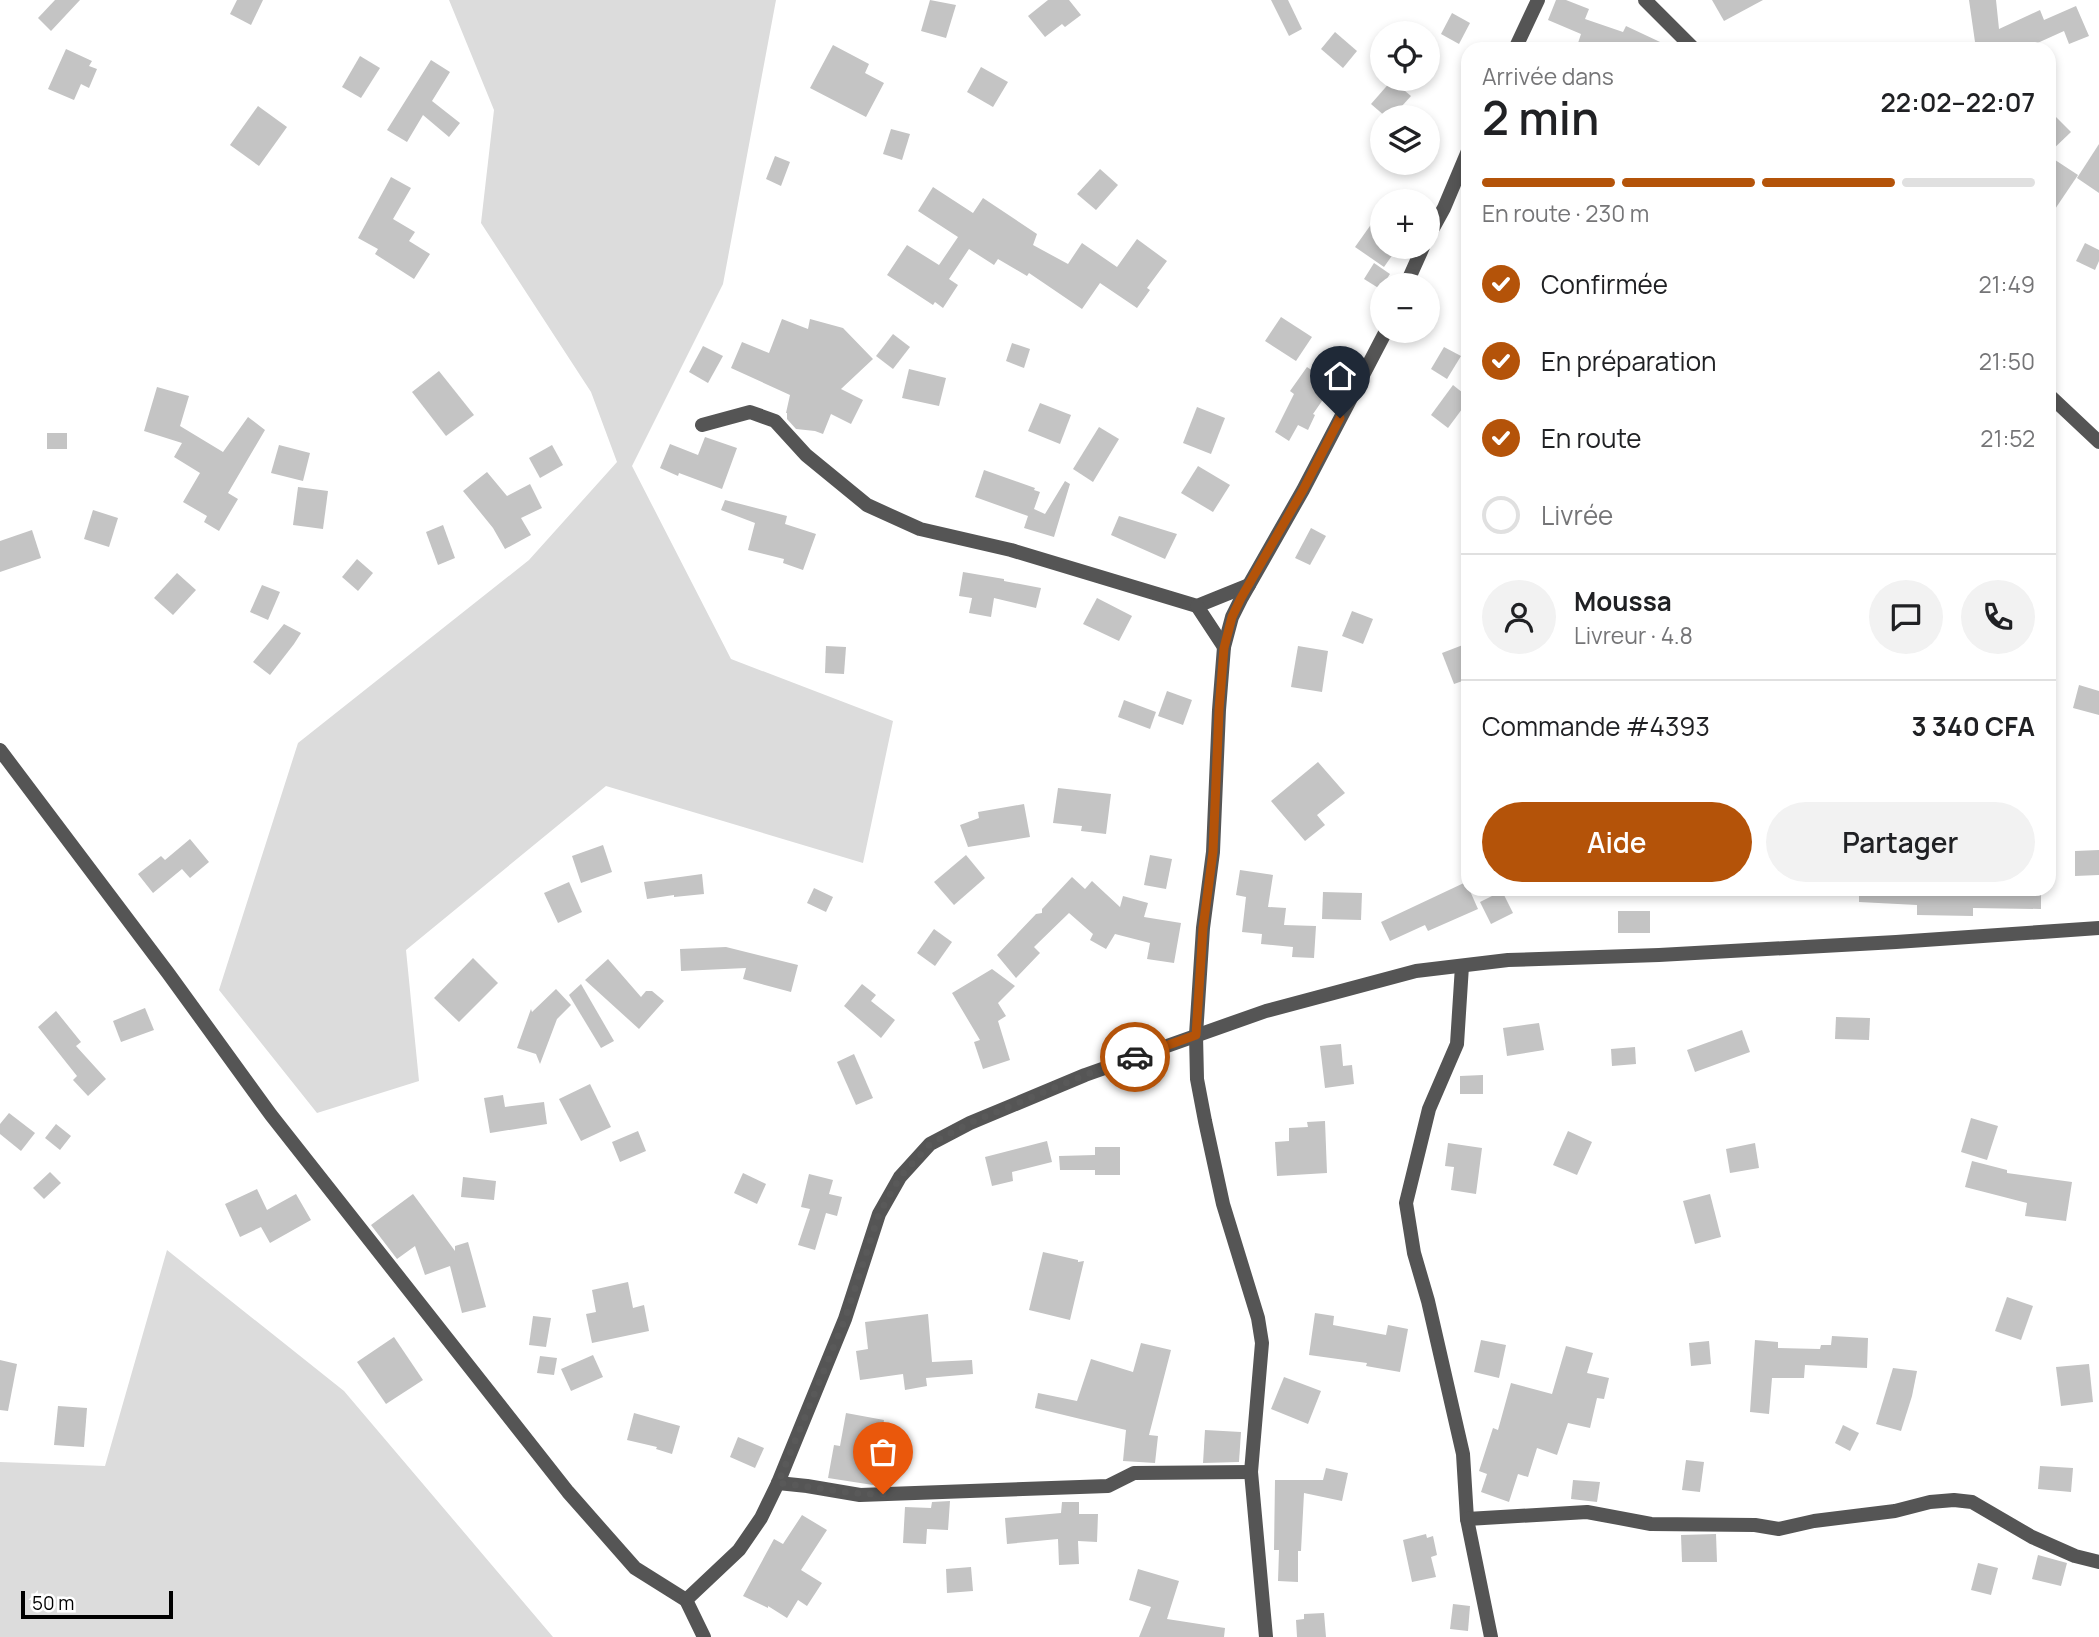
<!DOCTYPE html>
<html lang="fr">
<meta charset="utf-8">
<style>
:root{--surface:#fff;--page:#f2f2f2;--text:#202124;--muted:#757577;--line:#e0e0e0;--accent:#b45309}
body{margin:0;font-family:Manrope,sans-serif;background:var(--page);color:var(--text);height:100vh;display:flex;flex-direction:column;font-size:26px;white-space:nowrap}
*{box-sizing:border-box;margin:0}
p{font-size:23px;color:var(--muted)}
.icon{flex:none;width:38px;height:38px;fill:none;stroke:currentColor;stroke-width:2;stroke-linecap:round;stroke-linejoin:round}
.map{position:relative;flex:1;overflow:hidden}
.details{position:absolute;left:1461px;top:42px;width:595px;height:854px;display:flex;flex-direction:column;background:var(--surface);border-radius:21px;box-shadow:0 4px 10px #0003}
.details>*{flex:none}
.fabs{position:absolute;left:1370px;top:21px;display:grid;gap:14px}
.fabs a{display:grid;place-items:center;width:70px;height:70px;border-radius:50%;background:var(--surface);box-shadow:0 4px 10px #0003;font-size:35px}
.scale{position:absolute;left:21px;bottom:18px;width:152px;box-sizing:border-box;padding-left:7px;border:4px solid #000;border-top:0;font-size:19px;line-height:24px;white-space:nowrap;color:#000;-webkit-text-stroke:5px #fff;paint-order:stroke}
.pin{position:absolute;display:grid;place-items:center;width:60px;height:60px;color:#fff;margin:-72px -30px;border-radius:50% 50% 50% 0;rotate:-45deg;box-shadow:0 0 7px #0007}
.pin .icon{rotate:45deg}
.courier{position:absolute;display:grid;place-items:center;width:70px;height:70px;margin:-35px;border:5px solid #b45309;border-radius:50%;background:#fff;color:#222;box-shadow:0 2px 9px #0007}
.summary em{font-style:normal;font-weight:600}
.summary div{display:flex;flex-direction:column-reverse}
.summary{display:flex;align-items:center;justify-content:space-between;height:119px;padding:0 21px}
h1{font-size:46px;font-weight:600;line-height:52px}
.bar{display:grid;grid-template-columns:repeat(4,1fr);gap:10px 7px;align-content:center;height:84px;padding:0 21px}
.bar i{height:9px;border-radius:5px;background:var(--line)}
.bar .current{background:var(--accent)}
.bar p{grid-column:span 4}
.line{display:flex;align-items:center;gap:18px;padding:0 21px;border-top:2px solid var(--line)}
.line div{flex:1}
.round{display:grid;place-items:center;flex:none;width:74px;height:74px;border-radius:37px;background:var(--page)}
ol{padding:0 21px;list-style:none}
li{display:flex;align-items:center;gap:21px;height:77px}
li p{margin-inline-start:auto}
li .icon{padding:7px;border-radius:50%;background:var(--accent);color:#fff;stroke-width:4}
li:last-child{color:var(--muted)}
li i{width:38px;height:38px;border:4px solid var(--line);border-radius:50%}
.primary-button{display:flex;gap:14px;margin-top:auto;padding:14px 21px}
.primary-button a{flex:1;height:80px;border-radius:42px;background:var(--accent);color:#fff;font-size:28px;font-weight:600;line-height:80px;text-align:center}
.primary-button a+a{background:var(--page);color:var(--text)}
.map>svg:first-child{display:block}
.green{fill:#dcdcdc}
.building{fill:#c4c4c4}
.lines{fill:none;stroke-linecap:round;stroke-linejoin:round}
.street{stroke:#555;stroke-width:14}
.done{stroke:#595959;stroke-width:7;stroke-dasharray:0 12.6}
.route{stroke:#b45309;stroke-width:9}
</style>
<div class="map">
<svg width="2099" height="1637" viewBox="0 0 2099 1637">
<rect width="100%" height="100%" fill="#fff"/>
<!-- green -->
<g class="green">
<polygon points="449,0 776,0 723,284 632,466 731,659 893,721 863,863 606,786 406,950 419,1081 317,1113 219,990 298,743 529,560 617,462 591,392 481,223 494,110"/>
<polygon points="167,1250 344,1391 553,1637 0,1637 0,1462 105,1466"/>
</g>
<!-- building -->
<g class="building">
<polygon points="55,0 80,0 51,31 38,18"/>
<polygon points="237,0 263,0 251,25 230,14"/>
<polygon points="930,0 956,5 946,38 921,31"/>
<polygon points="1048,0 1069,0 1081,15 1065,27 1062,24 1045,37 1028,16"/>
<polygon points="1271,0 1288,0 1302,29 1289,36"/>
<polygon points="1556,0 1566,0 1589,9 1585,19 1623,32 1626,26 1675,49 1576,49 1581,34 1548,20"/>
<polygon points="1712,0 1763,0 1724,21"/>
<polygon points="1969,0 1996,0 1999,29 2040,10 2044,20 2076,6 2089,36 2069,44 2064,31 2024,49 1976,49"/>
<polygon points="1452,13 1470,23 1459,44 1441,34"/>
<polygon points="1335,32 1357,51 1343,68 1321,49"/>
<polygon points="833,45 869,64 865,73 884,83 866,117 810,88"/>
<polygon points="66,49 92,61 89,66 97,69 89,88 81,84 74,100 48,89"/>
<polygon points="360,56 380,68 361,98 342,87"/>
<polygon points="431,60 450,72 432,101 460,123 449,137 423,115 407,142 387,130"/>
<polygon points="981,67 1008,82 993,107 967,92"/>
<polygon points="1392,80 1411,96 1392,117 1386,117 1371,104"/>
<polygon points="258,106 287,127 259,166 230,145"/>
<polygon points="2049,110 2071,132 2049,153"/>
<polygon points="891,129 910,134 902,160 883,154"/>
<polygon points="2099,144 2099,193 2077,178"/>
<polygon points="775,156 790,162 781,186 766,179"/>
<polygon points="2049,156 2078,175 2049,218"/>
<polygon points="1100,169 1118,185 1096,210 1077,194"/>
<polygon points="391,177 411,188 393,219 415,232 409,241 430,254 414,279 375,254 378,249 358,238"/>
<polygon points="933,187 973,213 983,198 1037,234 1033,245 1068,264 1082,243 1117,267 1137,239 1167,261 1147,288 1150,290 1137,308 1100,283 1082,309 1029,273 1027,276 998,259 994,265 969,249 949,279 958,285 943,308 935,302 933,305 887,275 907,245 939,265 958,237 918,211"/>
<polygon points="1382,209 1382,247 1398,247 1384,267 1355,247"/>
<polygon points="2085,243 2099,250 2099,261 2095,270 2076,261"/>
<polygon points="1374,263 1390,274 1380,289 1364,279"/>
<polygon points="1281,317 1312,337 1296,361 1265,341"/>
<polygon points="782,319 808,329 810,319 843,328 873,359 841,389 863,400 851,424 831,414 823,434 815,431 796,429 787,419 787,413 786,413 790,395 731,368 742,342 769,353"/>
<polygon points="893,334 910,347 893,369 876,356"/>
<polygon points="1012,343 1030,349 1024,368 1006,361"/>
<polygon points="703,346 723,356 708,383 689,372"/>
<polygon points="1444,347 1461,356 1447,379 1431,369"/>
<polygon points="1307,367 1333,385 1313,414 1315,415 1308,430 1298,425 1289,441 1275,432 1294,394 1290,391"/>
<polygon points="909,369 946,378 939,406 902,398"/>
<polygon points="439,371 474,415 446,436 412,392"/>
<polygon points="1453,385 1468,397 1468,401 1448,428 1431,415"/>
<polygon points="157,387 189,396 180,426 223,452 248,417 265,430 228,493 238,499 219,531 204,522 207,516 183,502 200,473 174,457 182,443 144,431"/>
<polygon points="1040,403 1071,415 1060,444 1028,431"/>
<polygon points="1197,407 1225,418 1211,454 1183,443"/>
<polygon points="1099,427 1119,439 1093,482 1073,469"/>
<rect x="47" y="433" width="20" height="16"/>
<polygon points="705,437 737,448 722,489 679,473 678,476 660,468 670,444 698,455"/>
<polygon points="279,445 310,453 303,481 271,473"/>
<polygon points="552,445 563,465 540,478 529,458"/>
<polygon points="1198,466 1230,485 1213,512 1181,493"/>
<polygon points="984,470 1035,488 1034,490 1040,492 1034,509 1045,514 1065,481 1070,484 1054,537 1024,528 1028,516 975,497"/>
<polygon points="487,472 507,496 530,484 542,508 521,518 531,535 505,549 493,528 463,491"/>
<polygon points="298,487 328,491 323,529 293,525"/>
<polygon points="725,500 787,516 785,524 816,534 803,570 783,563 784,559 748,550 755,523 721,510"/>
<polygon points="93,510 118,518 109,547 84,539"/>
<polygon points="1119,516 1177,534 1165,559 1111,535"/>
<polygon points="443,525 455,558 438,565 426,532"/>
<polygon points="1311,528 1326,536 1310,565 1295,558"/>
<polygon points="32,530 41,558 0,572 0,541"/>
<polygon points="357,559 373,573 358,591 342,577"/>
<polygon points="963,572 1004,579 1004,581 1041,588 1036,608 994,598 991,617 969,613 972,598 959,596"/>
<polygon points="177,573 196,590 173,615 154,598"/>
<polygon points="262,585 280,592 268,620 250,612"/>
<polygon points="1097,598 1132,616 1119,641 1083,624"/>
<polygon points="1352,611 1373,619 1363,644 1342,636"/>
<polygon points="284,624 301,633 294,644 270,675 253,662"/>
<polygon points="1468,643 1468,679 1454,684 1442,653"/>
<polygon points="826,646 846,647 844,674 825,673"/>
<polygon points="1298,646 1328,651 1322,692 1291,687"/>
<polygon points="2079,685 2099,691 2099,715 2073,708"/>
<polygon points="1167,691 1192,700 1183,725 1158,716"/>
<polygon points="1124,700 1156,712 1150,729 1118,717"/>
<polygon points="1318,762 1345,793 1317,815 1325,825 1305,841 1271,801"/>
<polygon points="1058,788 1111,794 1106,834 1081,831 1082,826 1053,823"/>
<polygon points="1024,804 1030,837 968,847 960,825 979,818 978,812"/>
<polygon points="190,839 209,862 190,878 182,869 153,893 138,874 161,856 165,860"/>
<polygon points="603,845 612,872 581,883 572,856"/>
<polygon points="2099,850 2099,875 2075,876 2075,851"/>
<polygon points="966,855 985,878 954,905 934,882"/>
<polygon points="1150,855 1172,859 1166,889 1144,885"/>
<polygon points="1240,870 1273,875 1268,907 1286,908 1284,925 1316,926 1314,958 1292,957 1293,947 1261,944 1262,934 1242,932 1246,897 1236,895"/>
<polygon points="702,874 704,894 674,897 674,895 647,899 644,882"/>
<polygon points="1072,877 1085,889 1092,881 1120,907 1123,896 1148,903 1144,917 1181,923 1174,963 1147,959 1150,943 1115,934 1106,949 1090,940 1093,934 1069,913 1034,947 1040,953 1016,978 997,955 1036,914 1042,913 1042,909"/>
<polygon points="569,882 582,912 558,923 544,893"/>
<polygon points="1466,882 1478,909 1428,931 1425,925 1390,941 1381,922"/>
<polygon points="814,888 833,897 826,912 807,903"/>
<polygon points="1859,889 2041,889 2041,909 1973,908 1973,916 1917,915 1917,905 1859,902"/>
<polygon points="1502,891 1513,913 1491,924 1480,902"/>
<polygon points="1323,892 1362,893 1361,920 1322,919"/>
<rect x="1618" y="911" width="32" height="22"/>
<polygon points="934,929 952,942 935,966 917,953"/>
<polygon points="726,947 798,965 791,992 743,979 746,968 681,971 680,949"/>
<polygon points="473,958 498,983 459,1022 434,998"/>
<polygon points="608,959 641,997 646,991 652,991 664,1001 639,1029 585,980"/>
<polygon points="992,969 1015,986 998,1003 1006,1016 998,1021 1010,1060 983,1069 974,1042 980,1040 952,993"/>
<polygon points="581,984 614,1041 601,1048 569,995"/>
<polygon points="862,984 876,995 871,1001 895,1020 881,1038 844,1006"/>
<polygon points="556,989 571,1005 557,1019 540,1064 536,1054 517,1048 531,1009 532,1012"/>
<polygon points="145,1008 154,1030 121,1042 113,1021"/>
<polygon points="56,1011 81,1042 76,1046 106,1079 88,1096 73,1080 77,1076 38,1027"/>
<polygon points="1836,1017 1870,1018 1869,1040 1835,1039"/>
<polygon points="1539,1023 1544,1050 1507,1056 1503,1028"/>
<polygon points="1742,1030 1750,1052 1695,1072 1687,1050"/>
<polygon points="1341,1044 1343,1066 1352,1065 1354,1084 1325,1088 1320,1046"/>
<polygon points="1635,1047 1636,1064 1612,1066 1611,1049"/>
<polygon points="854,1054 873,1098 856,1105 837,1062"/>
<polygon points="1483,1075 1483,1094 1460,1094 1460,1076"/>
<polygon points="590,1084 611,1127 581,1141 559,1099"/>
<polygon points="503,1095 505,1107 544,1102 547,1124 490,1133 484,1098"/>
<polygon points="9,1113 35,1133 21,1151 0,1134 0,1124"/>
<polygon points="1971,1118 1998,1126 1987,1160 1961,1152"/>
<polygon points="1325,1121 1327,1173 1277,1176 1275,1142 1289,1141 1289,1128 1308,1127 1307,1122"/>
<polygon points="56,1124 71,1136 60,1150 45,1138"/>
<polygon points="638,1131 646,1151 620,1162 612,1142"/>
<polygon points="1568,1131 1592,1142 1577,1175 1553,1165"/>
<polygon points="1047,1141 1052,1162 1012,1172 1013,1181 992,1186 985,1157"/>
<polygon points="1448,1143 1482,1148 1476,1194 1451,1190 1454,1167 1445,1166"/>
<polygon points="1755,1143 1759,1168 1730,1173 1726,1149"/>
<polygon points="1095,1147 1120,1147 1120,1175 1095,1175 1095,1170 1060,1170 1059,1156 1095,1155"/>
<polygon points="1972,1161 2007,1170 2007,1173 2072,1182 2066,1221 2025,1216 2027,1203 1965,1187"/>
<polygon points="50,1172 61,1183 44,1199 33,1188"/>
<polygon points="743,1173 766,1184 757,1204 734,1193"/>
<polygon points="809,1174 833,1180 829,1194 842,1197 837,1216 826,1213 815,1250 798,1245 810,1209 801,1207"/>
<polygon points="463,1177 496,1181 494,1200 461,1197"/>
<polygon points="257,1189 267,1210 296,1194 311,1220 270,1243 261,1227 240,1237 225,1204"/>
<polygon points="413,1194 455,1251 455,1246 468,1242 486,1307 462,1313 450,1266 425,1275 415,1246 397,1259 371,1225"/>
<polygon points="1710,1194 1721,1237 1695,1244 1683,1201"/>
<polygon points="1043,1252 1078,1260 1078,1262 1084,1261 1070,1320 1029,1310"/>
<polygon points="628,1282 633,1308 644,1305 649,1331 592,1343 586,1314 596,1312 592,1290"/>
<polygon points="2007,1297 2033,1306 2021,1340 1995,1331"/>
<polygon points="1315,1313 1334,1316 1333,1325 1386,1335 1388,1325 1408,1329 1400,1372 1366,1366 1367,1363 1309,1355"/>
<polygon points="928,1314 932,1362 972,1360 973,1374 926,1378 927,1386 905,1390 903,1374 860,1380 856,1351 868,1349 865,1322"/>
<polygon points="533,1316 551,1318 546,1347 529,1345"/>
<polygon points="1832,1336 1868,1338 1867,1368 1805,1365 1804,1378 1772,1378 1769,1414 1750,1412 1755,1340 1778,1342 1778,1348 1820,1349 1821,1345 1831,1345"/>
<polygon points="394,1337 423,1380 386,1404 357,1362"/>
<polygon points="1481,1340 1506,1345 1499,1378 1474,1372"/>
<polygon points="1709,1341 1711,1364 1691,1366 1689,1343"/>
<polygon points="1141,1343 1171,1350 1149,1435 1158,1436 1155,1463 1123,1461 1126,1430 1035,1408 1038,1393 1077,1401 1091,1359 1133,1372"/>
<polygon points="1566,1346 1593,1353 1587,1373 1609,1378 1604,1399 1597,1398 1590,1428 1568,1423 1557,1455 1537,1448 1528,1477 1518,1474 1509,1502 1481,1492 1487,1474 1479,1471 1493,1428 1498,1430 1511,1383 1552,1394"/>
<polygon points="593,1355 603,1377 571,1391 561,1369"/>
<polygon points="540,1356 557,1358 554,1375 537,1373"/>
<polygon points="0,1360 17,1364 8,1411 0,1410"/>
<polygon points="2089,1364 2093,1402 2061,1406 2056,1367"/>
<polygon points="1893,1368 1917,1371 1912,1396 1901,1431 1876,1424"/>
<polygon points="1284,1377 1321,1391 1308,1424 1271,1409"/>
<polygon points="58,1406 87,1408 84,1447 54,1445"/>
<polygon points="634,1413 680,1426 672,1454 656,1449 657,1447 627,1440"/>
<polygon points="846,1413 884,1420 873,1485 828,1478 834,1445 840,1446"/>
<polygon points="1843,1425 1859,1433 1850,1451 1835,1443"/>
<polygon points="1205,1430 1241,1432 1239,1462 1203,1463"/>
<polygon points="738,1437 764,1448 755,1468 730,1457"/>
<polygon points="1686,1460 1704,1462 1700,1492 1682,1490"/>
<polygon points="2040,1466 2073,1468 2071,1492 2038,1489"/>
<polygon points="1326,1468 1348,1473 1342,1501 1304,1493 1301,1551 1298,1551 1298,1582 1278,1581 1279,1550 1274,1550 1275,1480 1323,1480"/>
<polygon points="1573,1480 1600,1482 1597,1502 1571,1499"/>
<polygon points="950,1501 948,1530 927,1529 926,1544 903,1543 905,1507 931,1508 932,1502"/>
<polygon points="1062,1502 1079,1502 1079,1514 1098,1514 1097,1542 1078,1541 1079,1564 1059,1565 1058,1539 1007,1544 1005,1518 1061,1513"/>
<polygon points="802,1515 827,1530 801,1570 822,1583 807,1606 798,1600 787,1618 768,1606 768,1608 743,1596 774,1539 783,1544"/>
<polygon points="1426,1534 1427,1538 1433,1536 1437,1555 1431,1557 1436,1577 1412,1582 1403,1540"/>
<polygon points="1716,1534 1717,1562 1682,1562 1681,1535"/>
<polygon points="2038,1555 2067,1563 2061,1586 2032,1579"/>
<polygon points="1978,1563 1998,1568 1991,1595 1971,1590"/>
<polygon points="971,1567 973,1591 947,1593 946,1569"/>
<polygon points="1138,1569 1179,1581 1167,1619 1225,1628 1224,1637 1139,1637 1151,1607 1129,1600"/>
<polygon points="1453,1604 1470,1606 1468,1631 1450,1629"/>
<polygon points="1324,1613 1326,1637 1297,1637 1296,1620 1304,1619 1304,1614"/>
</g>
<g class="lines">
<!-- street -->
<g class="street">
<polyline points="1645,0 1694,49"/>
<polyline points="1515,49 1538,0"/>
<polyline points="1428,237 1444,208 1468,151"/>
<polyline points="1406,285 1423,247"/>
<polyline points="2049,395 2099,442"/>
<polyline points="702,425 750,412 775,421 806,455 867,505 920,529 1011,550 1197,606 1249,585"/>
<polyline points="1197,606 1224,647"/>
<polyline points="0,750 168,973 271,1115 568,1492 635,1568 686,1600 704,1637"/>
<polyline points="1462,966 1457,1044 1429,1109 1406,1203 1414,1253 1428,1301 1463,1454 1467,1519 1491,1637"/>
<polyline points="778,1483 807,1486 860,1495 1108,1486 1134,1473 1251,1472"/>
<polyline points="1467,1519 1587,1512 1651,1524 1755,1525 1779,1529 1814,1521 1895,1511 1930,1502 1954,1500 1972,1502 2032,1537 2075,1556 2099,1562"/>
<polyline points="686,1600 739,1550 761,1518 778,1483 845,1319 879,1214 900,1177 930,1144 970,1123 1085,1075 1266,1011 1416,971 1508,960 1659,955 1896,942 2099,928"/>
<polyline points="1266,1637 1251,1472 1262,1343 1258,1318 1223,1204 1205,1121 1197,1079 1196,1035 1203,928 1213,852 1219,710 1224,647 1232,617 1241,599 1303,490 1386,331"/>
</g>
</g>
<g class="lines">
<!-- done -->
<path class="done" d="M883,1494c-35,1 -70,-8 -105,-11l67,-164 34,-105 21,-37 30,-33 40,-21 115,-48 50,-18"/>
<!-- route -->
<polyline class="route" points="1135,1057 1196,1035 1203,928 1213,852 1219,710 1224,648 1232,617 1241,598 1303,490 1340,418"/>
</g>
</svg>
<div class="fabs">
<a><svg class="icon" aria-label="locate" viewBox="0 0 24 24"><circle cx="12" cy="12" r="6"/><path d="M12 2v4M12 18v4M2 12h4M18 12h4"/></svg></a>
<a><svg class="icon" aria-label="layers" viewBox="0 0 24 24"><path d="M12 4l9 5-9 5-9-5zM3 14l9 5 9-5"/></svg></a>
<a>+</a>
<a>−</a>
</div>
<div class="scale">50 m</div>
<div class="pin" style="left:883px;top:1494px;background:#ea580c"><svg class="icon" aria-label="bag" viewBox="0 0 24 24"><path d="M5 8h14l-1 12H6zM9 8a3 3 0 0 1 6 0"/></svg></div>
<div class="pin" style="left:1340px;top:418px;background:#1f2937"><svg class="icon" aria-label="home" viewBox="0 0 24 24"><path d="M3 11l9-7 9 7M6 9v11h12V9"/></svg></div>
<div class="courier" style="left:1135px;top:1057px"><svg class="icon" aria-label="car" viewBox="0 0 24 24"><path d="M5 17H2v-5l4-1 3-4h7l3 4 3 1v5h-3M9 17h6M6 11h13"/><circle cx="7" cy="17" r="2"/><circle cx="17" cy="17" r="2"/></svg></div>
<section class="details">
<div class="summary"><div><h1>2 min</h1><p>Arrivée dans</p></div><em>22:02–22:07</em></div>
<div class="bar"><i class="current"></i><i class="current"></i><i class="current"></i><i></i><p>En route · 230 m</p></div>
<ol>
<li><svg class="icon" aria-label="check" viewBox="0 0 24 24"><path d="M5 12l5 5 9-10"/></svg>Confirmée<p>21:49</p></li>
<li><svg class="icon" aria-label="check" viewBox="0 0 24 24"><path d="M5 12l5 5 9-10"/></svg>En préparation<p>21:50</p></li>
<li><svg class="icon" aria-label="check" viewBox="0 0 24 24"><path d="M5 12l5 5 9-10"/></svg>En route<p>21:52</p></li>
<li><i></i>Livrée</li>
</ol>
<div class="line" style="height:126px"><a class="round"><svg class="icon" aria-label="person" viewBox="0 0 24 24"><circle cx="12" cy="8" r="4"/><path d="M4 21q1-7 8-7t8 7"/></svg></a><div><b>Moussa</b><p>Livreur · 4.8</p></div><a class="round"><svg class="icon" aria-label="chat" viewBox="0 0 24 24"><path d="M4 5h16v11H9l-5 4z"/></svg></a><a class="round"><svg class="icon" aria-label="phone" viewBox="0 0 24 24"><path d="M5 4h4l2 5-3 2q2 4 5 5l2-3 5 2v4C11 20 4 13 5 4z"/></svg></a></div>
<div class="line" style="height:91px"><div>Commande #4393</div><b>3 340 CFA</b></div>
<div class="primary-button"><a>Aide</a><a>Partager</a></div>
</section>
</div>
